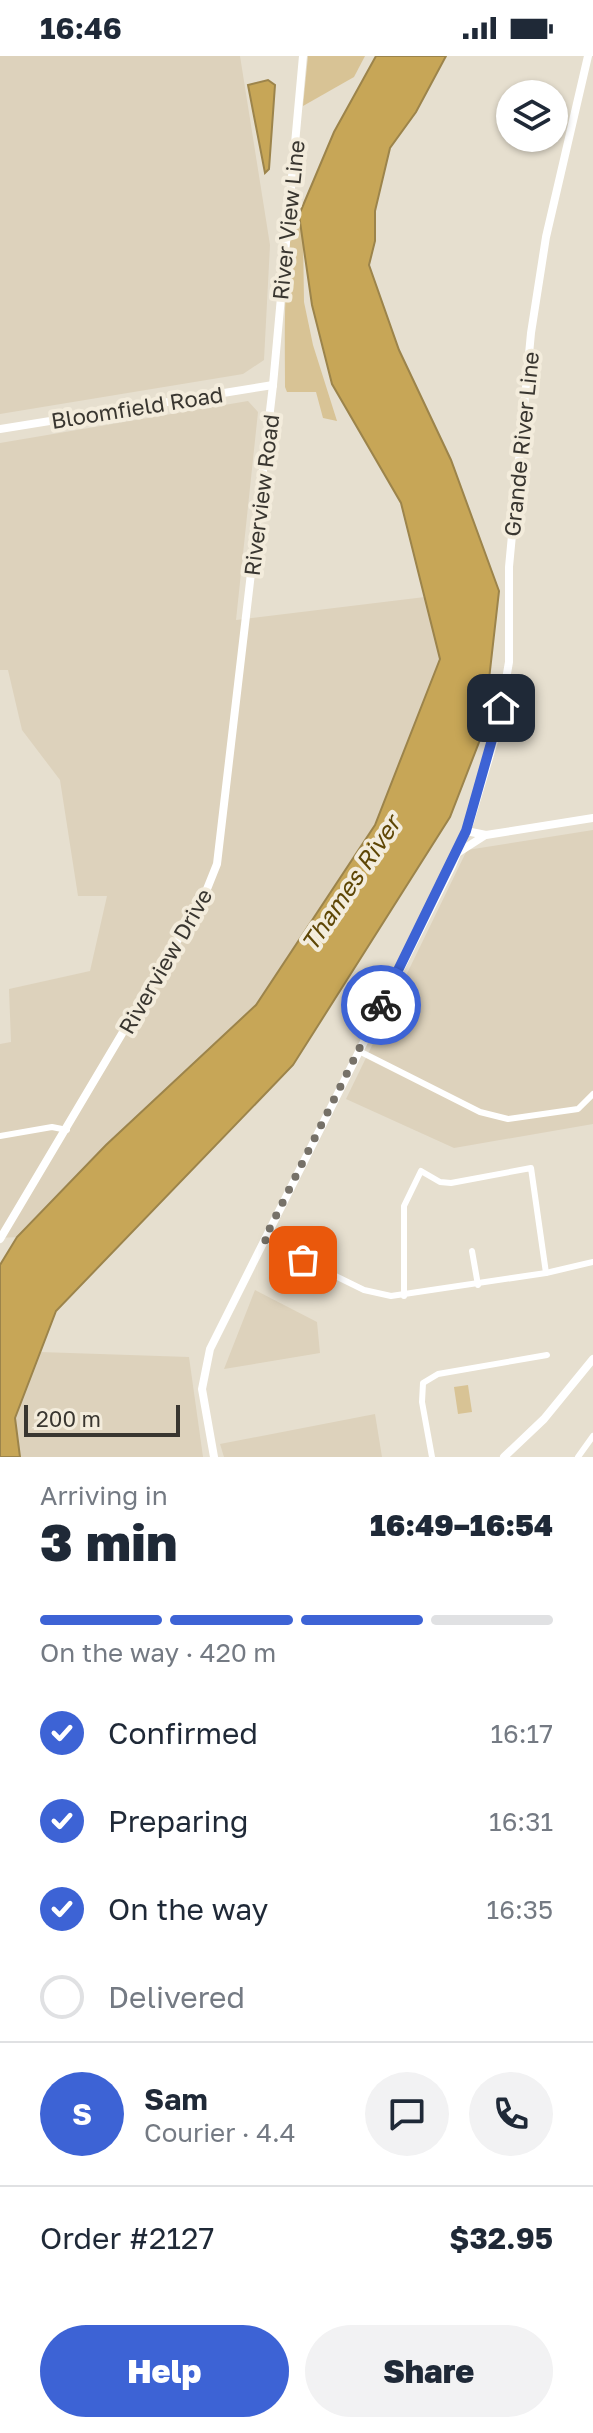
<!DOCTYPE html>
<meta charset="utf-8">
<style>
:root{--surface:#fff;--page:#f2f2f3;--text:#1f2937;--muted:#747a83;--line:#e0e1e3;--accent:#3d63d5}
body{margin:0;font-family:"Golos Text",sans-serif;background:var(--page);color:var(--text);height:100vh;display:flex;flex-direction:column;font-size:30px;white-space:nowrap}
*{box-sizing:border-box;margin:0}
p{font-size:26px;color:var(--muted)}
.icon{flex:none;width:44px;height:44px;fill:none;stroke:currentColor;stroke-width:2;stroke-linecap:round;stroke-linejoin:round}
.map{position:relative;height:1401px;overflow:hidden}
.drawer{display:flex;flex-direction:column;background:var(--surface);flex:1}
.drawer>*{flex:none}
.fabs{position:absolute;left:496px;top:24px;display:grid;gap:16px}
.fabs a{display:grid;place-items:center;width:72px;height:72px;border-radius:50%;background:var(--surface);box-shadow:0 2px 6px #0004;font-size:40px}
.scale{position:absolute;left:24px;bottom:20px;width:156px;box-sizing:border-box;padding-left:8px;border:4px solid #393630;border-top:0;font-size:22px;line-height:28px;white-space:nowrap;color:#393630;-webkit-text-stroke:6px #f3ecdc;paint-order:stroke}
.pin{position:absolute;display:grid;place-items:center;width:68px;height:68px;color:#fff;margin:-34px;border-radius:16px;box-shadow:0 4px 12px #0006}
.courier{position:absolute;display:grid;place-items:center;width:80px;height:80px;margin:-40px;border:6px solid #3d63d5;border-radius:50%;background:#fff;color:#222;box-shadow:0 2px 10px #0007}
.summary em{font-style:normal;font-weight:800}
.summary div{display:flex;flex-direction:column-reverse}
.summary{display:flex;align-items:center;justify-content:space-between;height:136px;padding:0 40px}
h1{font-size:52px;font-weight:800;line-height:60px}
.bar{display:grid;grid-template-columns:repeat(4,1fr);gap:12px 8px;align-content:center;height:96px;padding:0 40px}
.bar i{height:10px;border-radius:6px;background:var(--line)}
.bar .current{background:var(--accent)}
.bar p{grid-column:span 4}
.line{display:flex;align-items:center;gap:20px;padding:0 40px;border-top:2px solid var(--line)}
.line div{flex:1}
.round{display:grid;place-items:center;flex:none;width:84px;height:84px;border-radius:42px;background:var(--page)}
ol{padding:0 40px;list-style:none}
li{display:flex;align-items:center;gap:24px;height:88px}
li p{margin-inline-start:auto}
li .icon{padding:8px;border-radius:50%;background:var(--accent);color:#fff;stroke-width:4}
li:last-child{color:var(--muted)}
li i{width:44px;height:44px;border:4px solid var(--line);border-radius:50%}
.button{display:flex;gap:16px;margin-top:auto;padding:16px 40px}
.button a{flex:1;height:92px;border-radius:48px;background:var(--accent);color:#fff;font-size:32px;font-weight:800;line-height:92px;text-align:center}
.button a+a{background:var(--page);color:var(--text)}
.status{display:flex;justify-content:space-between;align-items:center;height:56px;padding:0 40px;background:var(--surface);direction:ltr}
.status svg{height:22px;fill:currentColor}
.map>svg:first-child{display:block}
.built{fill:#ddd2bc}
.green{fill:#d8c395}
.water{fill:#c7a657;stroke:#9c844b;stroke-width:2}
.lines{fill:none;stroke-linecap:round;stroke-linejoin:round}
.street{stroke:#fff;stroke-width:6}
.secondary{stroke:#fff;stroke-width:8}
.done{stroke:#767168;stroke-width:8;stroke-dasharray:0 14.4}
.route{stroke:#3d63d5;stroke-width:10}
.labels{text-anchor:middle;dominant-baseline:central;stroke-width:8;stroke-linejoin:round;paint-order:stroke}
.street-label{font-size:22px;fill:#393630;stroke:#f3ecdc}
.water-label{font-size:24px;font-style:italic;fill:#5e4605;stroke:#f3ecdc}
</style>
<div class="status"><b>16:46</b><svg viewBox="0 0 49 12"><path d="M0 12V9h3v3zM5 12V6h3v6zM10 12V3h3v9zM15 12V0h3v12zM26 1h20v11H26zM47 4h2v5h-2z"/></svg></div>
<div class="map">
<svg width="593" height="1401" viewBox="0 0 593 1401">
<rect width="100%" height="100%" fill="#e6dfcf"/>
<!-- built -->
<g class="built">
<polygon points="0,0 240,0 270,189 264,304 243,318 0,358"/>
<polygon points="248,345 258,356 236,564 425,541 440,603 375,769 256,949 106,1089 17,1181 0,1182 0,988 11,986 9,933 90,915 107,840 78,840 60,724 22,674 8,614 0,614 0,387"/>
<polygon points="593,774 593,1068 454,1092 346,1043 467,794"/>
<polygon points="255,1234 317,1266 320,1297 224,1313"/>
<polygon points="40,1296 189,1301 203,1401 20,1401 14,1362"/>
<polygon points="375,1358 382,1401 224,1401 220,1388"/>
</g>
<!-- green -->
<g class="green">
<polygon points="308,0 365,0 354,21 303,50"/>
<path d="M300,145l-2,13 5,20 1,68 9,43 24,76 -14,-3 -7,-26h-29l-2,-5c0,-52 -3,-139 15,-186z"/>
<polygon points="468,1329 472,1356 458,1358 454,1331"/>
</g>
<!-- water -->
<g class="water">
<polygon points="376,0 446,0 416,56 390,92 375,155 375,185 369,209 399,294 451,404 499,535 483,676 450,761 293,1009 56,1255 15,1362 20,1401 0,1401 0,1209 17,1181 106,1089 256,949 375,769 440,603 401,447 332,328 312,249 299,159 334,76"/>
<polygon points="268,24 275,29 269,113 265,117 248,29"/>
</g>
<g class="lines">
<!-- street -->
<g class="street">
<polyline points="359,995 480,1056 508,1063 578,1053 593,1038"/>
<polyline points="0,1080 52,1071 67,1074"/>
<polyline points="264,1184 281,1188 309,1207 364,1234 391,1240 546,1217 593,1206"/>
<polyline points="274,1189 276,1197 294,1206 303,1204"/>
<polyline points="472,1195 478,1229"/>
<polyline points="404,1240 404,1150 421,1115 440,1126 451,1127 531,1112 546,1217"/>
<polyline points="432,1401 422,1346 423,1327 438,1318 547,1299"/>
<polyline points="578,1401 593,1380"/>
</g>
<!-- secondary -->
<g class="secondary">
<polyline points="0,373 273,329"/>
<polyline points="466,775 486,779 593,762"/>
<polyline points="459,796 484,780"/>
<polyline points="0,1183 205,838 217,808 273,329 303,0"/>
<polyline points="214,1401 202,1333 210,1293 452,810 470,766 497,675 509,606 509,511 531,277 546,181 588,0"/>
<polyline points="504,1401 544,1363 593,1303"/>
</g>
</g>
<g class="lines">
<!-- done -->
<polyline class="done" points="303,1204 281,1188 264,1184 381,949"/>
<!-- route -->
<polyline class="route" points="381,949 466,775 501,652"/>
</g>
<g class="labels">
<!-- street labels -->
<g class="street-label">
<text transform="translate(288 164) rotate(-84)">River View Line</text>
<text transform="translate(137 351) rotate(-9)">Bloomfield Road</text>
<text transform="translate(521 388) rotate(-84)">Grande River Line</text>
<text transform="translate(261 439) rotate(-83)">Riverview Road</text>
<text transform="translate(165 905) rotate(-60)">Riverview Drive</text>
</g>
<!-- water labels -->
<g class="water-label">
<text transform="translate(350 827) rotate(-56)">Thames River</text>
</g>
</g>
</svg>
<div class="fabs">
<a><svg class="icon" aria-label="layers" viewBox="0 0 24 24"><path d="M12 4l9 5-9 5-9-5zM3 14l9 5 9-5"/></svg></a>
</div>
<div class="scale">200 m</div>
<div class="pin" style="left:303px;top:1204px;background:#ea580c"><svg class="icon" aria-label="bag" viewBox="0 0 24 24"><path d="M5 8h14l-1 12H6zM9 8a3 3 0 0 1 6 0"/></svg></div>
<div class="pin" style="left:501px;top:652px;background:#1f2937"><svg class="icon" aria-label="home" viewBox="0 0 24 24"><path d="M3 11l9-7 9 7M6 9v11h12V9"/></svg></div>
<div class="courier" style="left:381px;top:949px"><svg class="icon" aria-label="bike" viewBox="0 0 24 24"><circle cx="6" cy="16" r="4"/><circle cx="18" cy="16" r="4"/><path d="M6 16l4-8h5l3 8M10 8l3 8H6M13 5h3"/></svg></div>
</div>
<section class="drawer">
<div class="summary"><div><h1>3 min</h1><p>Arriving in</p></div><em>16:49–16:54</em></div>
<div class="bar"><i class="current"></i><i class="current"></i><i class="current"></i><i></i><p>On the way · 420 m</p></div>
<ol>
<li><svg class="icon" aria-label="check" viewBox="0 0 24 24"><path d="M5 12l5 5 9-10"/></svg>Confirmed<p>16:17</p></li>
<li><svg class="icon" aria-label="check" viewBox="0 0 24 24"><path d="M5 12l5 5 9-10"/></svg>Preparing<p>16:31</p></li>
<li><svg class="icon" aria-label="check" viewBox="0 0 24 24"><path d="M5 12l5 5 9-10"/></svg>On the way<p>16:35</p></li>
<li><i></i>Delivered</li>
</ol>
<div class="line" style="height:144px"><b class="round" style="background:var(--accent);color:#fff">S</b><div><b>Sam</b><p>Courier · 4.4</p></div><a class="round"><svg class="icon" aria-label="chat" viewBox="0 0 24 24"><path d="M4 5h16v11H9l-5 4z"/></svg></a><a class="round"><svg class="icon" aria-label="phone" viewBox="0 0 24 24"><path d="M5 4h4l2 5-3 2q2 4 5 5l2-3 5 2v4C11 20 4 13 5 4z"/></svg></a></div>
<div class="line" style="height:104px"><div>Order #2127</div><b>$32.95</b></div>
<div class="button"><a>Help</a><a>Share</a></div>
</section>
